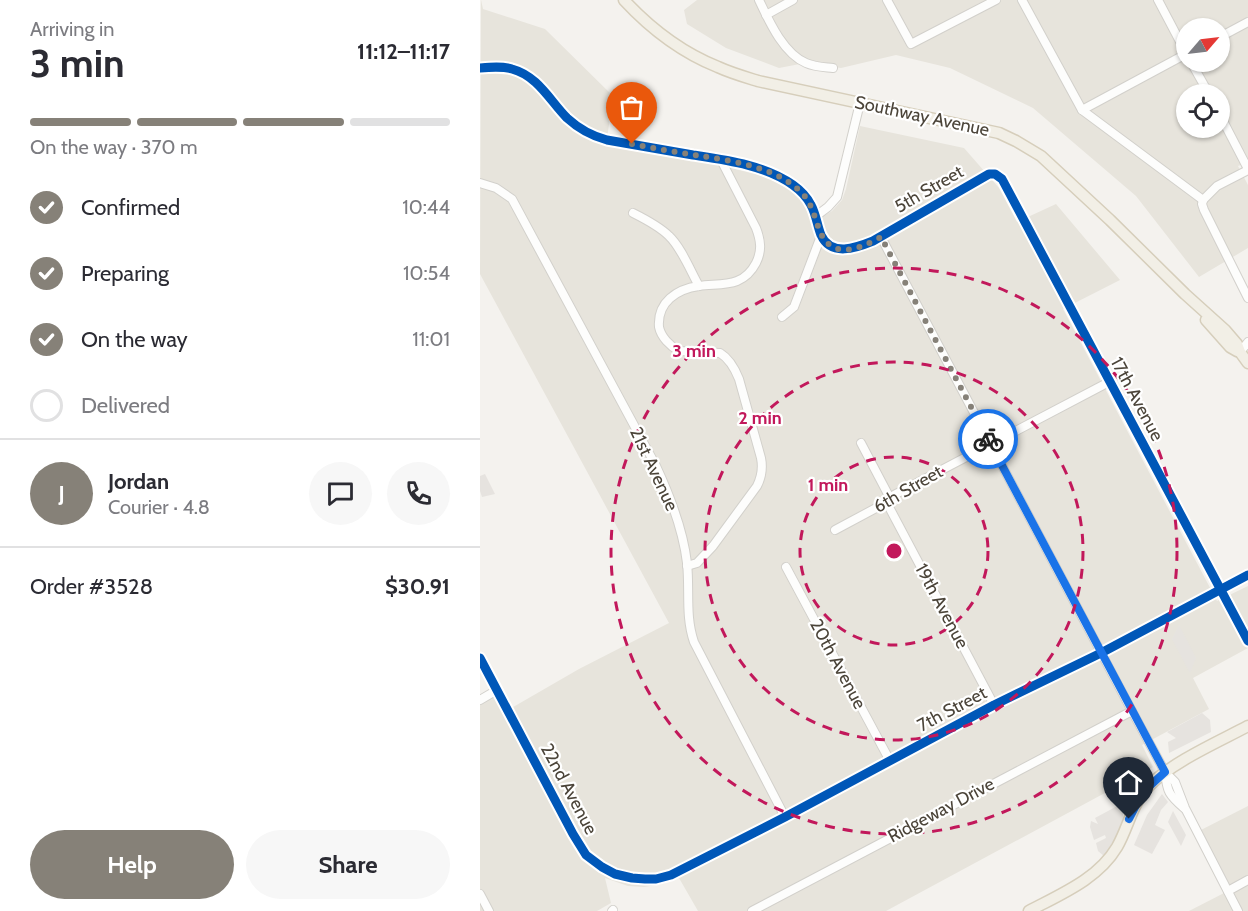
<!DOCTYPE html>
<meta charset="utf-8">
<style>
:root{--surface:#fff;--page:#f7f7f7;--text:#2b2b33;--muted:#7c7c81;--line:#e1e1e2;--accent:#868178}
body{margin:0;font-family:Cabin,sans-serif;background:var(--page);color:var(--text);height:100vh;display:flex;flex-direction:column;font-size:22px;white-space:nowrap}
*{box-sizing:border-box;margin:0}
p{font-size:20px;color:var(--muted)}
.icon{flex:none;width:33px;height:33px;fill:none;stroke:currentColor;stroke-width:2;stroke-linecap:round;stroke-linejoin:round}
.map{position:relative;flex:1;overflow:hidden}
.panel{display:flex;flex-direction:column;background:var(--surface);width:480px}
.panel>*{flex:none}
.needle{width:39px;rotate:62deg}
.fabs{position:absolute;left:696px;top:18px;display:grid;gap:12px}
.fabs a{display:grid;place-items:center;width:54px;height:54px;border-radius:50%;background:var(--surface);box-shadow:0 2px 4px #0004;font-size:30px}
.pin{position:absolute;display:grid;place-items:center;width:51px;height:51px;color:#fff;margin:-62px -26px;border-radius:50% 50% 50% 0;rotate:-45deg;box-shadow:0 0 6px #0007}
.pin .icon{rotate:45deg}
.courier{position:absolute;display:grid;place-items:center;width:60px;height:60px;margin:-30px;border:4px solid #1a73e8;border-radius:50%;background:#fff;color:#222;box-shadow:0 2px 8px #0007}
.headline em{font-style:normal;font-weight:800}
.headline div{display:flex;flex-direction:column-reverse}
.headline{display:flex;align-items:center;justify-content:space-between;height:102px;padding:0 30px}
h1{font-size:39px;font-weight:800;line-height:45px}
.bar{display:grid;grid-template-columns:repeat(4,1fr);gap:9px 6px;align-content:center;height:72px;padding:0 30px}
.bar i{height:8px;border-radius:4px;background:var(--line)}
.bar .on{background:var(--accent)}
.bar p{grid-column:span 4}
.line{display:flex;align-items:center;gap:15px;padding:0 30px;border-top:2px solid var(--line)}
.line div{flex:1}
.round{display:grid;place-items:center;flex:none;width:63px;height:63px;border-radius:32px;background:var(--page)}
ol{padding:0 30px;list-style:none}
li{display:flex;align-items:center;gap:18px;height:66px}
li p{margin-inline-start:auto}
li .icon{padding:6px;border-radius:50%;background:var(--accent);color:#fff;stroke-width:4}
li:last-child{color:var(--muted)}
li i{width:33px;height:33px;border:3px solid var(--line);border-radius:50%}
.button{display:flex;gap:12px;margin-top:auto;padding:12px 30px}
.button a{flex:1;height:69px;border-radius:36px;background:var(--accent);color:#fff;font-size:24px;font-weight:800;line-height:69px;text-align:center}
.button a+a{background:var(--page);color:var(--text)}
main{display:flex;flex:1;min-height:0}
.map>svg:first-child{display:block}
.residential{fill:#e7e4dc;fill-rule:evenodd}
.parking{fill:#e6e3df}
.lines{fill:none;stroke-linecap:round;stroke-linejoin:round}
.minor-casing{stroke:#d2d0cb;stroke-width:10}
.major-casing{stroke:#d6cebb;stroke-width:13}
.minor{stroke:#fdfdfc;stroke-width:8}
.major{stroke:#f2efe6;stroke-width:10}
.cycleway-casing{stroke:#fff;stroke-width:13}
.cycleway{stroke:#0057b8;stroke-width:9}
.done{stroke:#868178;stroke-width:6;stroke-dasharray:0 10.8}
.route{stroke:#1a73e8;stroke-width:8}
.ring{fill:none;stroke:#c2185b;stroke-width:3;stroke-dasharray:10 8}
.labels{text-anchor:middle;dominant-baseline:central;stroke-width:4.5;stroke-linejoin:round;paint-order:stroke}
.street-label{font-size:18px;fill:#4b4439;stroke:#fff}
.centre{fill:#c2185b;stroke:#fff;stroke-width:3}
.ring-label{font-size:18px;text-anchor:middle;font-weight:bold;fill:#c2185b;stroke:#fff;stroke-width:4.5;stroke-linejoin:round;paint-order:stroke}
</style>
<main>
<section class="panel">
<div class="headline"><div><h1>3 min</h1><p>Arriving in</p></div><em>11:12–11:17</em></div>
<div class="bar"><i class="on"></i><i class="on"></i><i class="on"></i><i></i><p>On the way · 370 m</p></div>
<ol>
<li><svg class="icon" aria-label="check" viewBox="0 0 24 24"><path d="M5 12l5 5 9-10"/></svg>Confirmed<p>10:44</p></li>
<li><svg class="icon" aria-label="check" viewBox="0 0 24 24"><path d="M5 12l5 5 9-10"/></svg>Preparing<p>10:54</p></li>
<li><svg class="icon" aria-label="check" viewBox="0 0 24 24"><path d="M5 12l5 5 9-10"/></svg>On the way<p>11:01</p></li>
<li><i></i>Delivered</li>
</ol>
<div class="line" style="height:108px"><b class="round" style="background:var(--accent);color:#fff">J</b><div><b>Jordan</b><p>Courier · 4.8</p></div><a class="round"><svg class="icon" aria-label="chat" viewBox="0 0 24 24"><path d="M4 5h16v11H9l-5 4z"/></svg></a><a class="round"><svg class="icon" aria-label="phone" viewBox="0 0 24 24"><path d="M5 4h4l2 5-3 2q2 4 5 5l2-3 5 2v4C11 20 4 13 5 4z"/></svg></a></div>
<div class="line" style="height:78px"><div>Order #3528</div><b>$30.91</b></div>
<div class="button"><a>Help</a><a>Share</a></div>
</section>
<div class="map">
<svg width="768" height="911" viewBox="0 0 768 911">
<rect width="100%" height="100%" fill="#f4f2ee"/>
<!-- residential -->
<g class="residential">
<polygon points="1,0 3,9 65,29 133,96 126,146 239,165 279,175 290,179 309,189 322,201 326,208 332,223 352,211 362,200 366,189 380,126 484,148 519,188 537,222 576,204 640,280 583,309 737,601 768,586 768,648 713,678 729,709 662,745 673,767 406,911 218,911 199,878 182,884 164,887 148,886 125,878 131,903 117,911 0,911 0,700 17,690 28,710 99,669 189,623 0,274"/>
<path d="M217,0h551v162l-10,4 10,19v63l-49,29 -63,-81 -103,-88 -83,-40 -54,-13 -55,13 -36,-5 -26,5 -53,-20 -39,-24 -3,-14zM706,28h34v34h-34zM706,94h34v34h-34z"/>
<polygon points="768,806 768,911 709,911 748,891 717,832"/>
</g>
<!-- parking -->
<g class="parking">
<polygon points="5,474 15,494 2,497 0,491 0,476"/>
<polygon points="699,625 716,658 710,673 692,639"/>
<polygon points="722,713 730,720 731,732 689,753 688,742 696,738 687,732"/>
<polygon points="682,794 688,802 681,810 675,825 685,830 672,854 654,845 667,815"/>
<polygon points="641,804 643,805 643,818 645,818 640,831 624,856 618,851 616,843 626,838 625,835 614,840 610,827 611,821 618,824 615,818"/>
<polygon points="693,811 706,835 701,846 688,822"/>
</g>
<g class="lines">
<defs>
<g id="minor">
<path d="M279,0c10,21 24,53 47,63 9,4 18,4 27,5"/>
<polyline points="407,0 431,44 516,0"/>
<polyline points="542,0 602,110 723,200"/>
<polyline points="678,0 706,53"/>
<polyline points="286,15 313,0"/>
<polyline points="740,37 768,22"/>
<polyline points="711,62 729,94"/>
<path d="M0,68c11,-1 22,-2 32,1 26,7 38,32 55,49 12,11 25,18 40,22 29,5 57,10 86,15 33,5 72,10 100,30 7,5 14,12 18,20 5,9 6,20 10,30 10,22 35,13 52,6l116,-67h6l7,5 246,462"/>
<polyline points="602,110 706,54"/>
<polyline points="740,115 768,169"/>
<path d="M0,183l16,5 16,11 144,267c14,30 27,63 31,97 3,27 -2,53 7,79l91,175"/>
<polyline points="723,200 722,204 724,210 768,298"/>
<polyline points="723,200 737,186 768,170"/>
<path d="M153,213c12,6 26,13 36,23 12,11 22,36 30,50"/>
<polyline points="336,216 348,207 357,197 380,103"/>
<polyline points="401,237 652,711 685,772 695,782 705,808 758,911"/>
<polyline points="302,317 314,307 341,236"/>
<polyline points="760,352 768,342"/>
<polyline points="381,443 411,500 409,507 514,705"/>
<polyline points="355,530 411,500 414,495 629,382"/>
<path d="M207,566l10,-3 16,-17 44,-60c5,-10 6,-18 4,-28l-22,-79c-4,-10 -9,-20 -19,-26l-41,-2c-9,-5 -18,-14 -20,-24 -2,-25 18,-38 40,-41 23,-3 44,2 57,-23 6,-12 5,-22 0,-35l-35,-68"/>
<polyline points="306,567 410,761"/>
<polyline points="0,658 93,834 106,855 122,867 135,874 152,878 165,879 176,879 191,875 305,817 514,705 621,653 768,575"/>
<polyline points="0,700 17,690"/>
<path d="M685,772c2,20 4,23 19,36"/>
<polyline points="748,891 768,880"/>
<polyline points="0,894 9,911"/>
<polyline points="132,911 133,910"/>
<polyline points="272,911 652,711"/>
</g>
<g id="major">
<path d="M144,0c26,28 59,53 94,67 13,6 27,10 40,14l241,52 17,8 25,15 69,64 75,74 40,36 12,14 3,8 8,11"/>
<polyline points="726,320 750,347 757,351"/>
<path d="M549,911c32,-17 69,-32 88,-64 12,-21 15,-44 32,-61 23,-24 69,-44 99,-60"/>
</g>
</defs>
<!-- minor casing -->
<use href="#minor" class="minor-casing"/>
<!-- major casing -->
<use href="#major" class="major-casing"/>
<!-- minor -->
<use href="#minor" class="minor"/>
<!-- major -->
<use href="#major" class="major"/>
<defs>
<g id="cycleway">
<path d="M0,68c11,-1 22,-2 32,1 26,7 38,32 55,49 12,11 25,18 40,22 29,5 57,10 86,15 33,5 72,10 100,30 7,5 14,12 18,20 5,9 6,20 10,30 10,22 35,13 52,6l116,-67h6l7,5 246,462"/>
<polyline points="0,658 93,834 106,855 122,867 135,874 152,878 165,879 176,879 191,875 305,817 514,705 621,653 768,575"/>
</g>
</defs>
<!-- cycleway casing -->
<use href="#cycleway" class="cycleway-casing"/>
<!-- cycleway -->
<use href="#cycleway" class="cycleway"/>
</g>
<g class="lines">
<!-- done -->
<path class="done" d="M152,144c21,4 42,8 63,11 36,6 80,11 107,38 16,16 13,45 31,54 14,8 35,-3 48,-10l107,202"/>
<!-- route -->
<polyline class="route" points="508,439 685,772 663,792 649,819"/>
</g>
<!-- distance rings -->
<g class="ring">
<circle cx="414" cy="551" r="94"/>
<circle cx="414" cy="551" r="189"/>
<circle cx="414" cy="551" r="283"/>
</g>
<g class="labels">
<!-- street labels -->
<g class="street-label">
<text transform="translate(442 116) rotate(12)">Southway Avenue</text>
<text transform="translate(449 189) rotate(-30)">5th Street</text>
<text transform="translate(657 399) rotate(62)">17th Avenue</text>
<text transform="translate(174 469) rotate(65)">21st Avenue</text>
<text transform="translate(428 489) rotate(-30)">6th Street</text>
<text transform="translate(462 606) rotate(62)">19th Avenue</text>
<text transform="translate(358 664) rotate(62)">20th Avenue</text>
<text transform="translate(472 709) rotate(-28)">7th Street</text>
<text transform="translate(89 789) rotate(62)">22nd Avenue</text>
<text transform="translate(461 810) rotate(-28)">Ridgeway Drive</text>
</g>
</g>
<circle cx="414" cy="551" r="9" class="centre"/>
<g class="ring-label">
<text x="214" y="357">3 min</text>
<text x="280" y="424">2 min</text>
<text x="348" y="491">1 min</text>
</g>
</svg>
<div class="fabs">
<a><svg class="needle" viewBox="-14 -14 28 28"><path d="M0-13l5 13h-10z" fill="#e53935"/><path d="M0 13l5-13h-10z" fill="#7c7c81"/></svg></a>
<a><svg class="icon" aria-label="locate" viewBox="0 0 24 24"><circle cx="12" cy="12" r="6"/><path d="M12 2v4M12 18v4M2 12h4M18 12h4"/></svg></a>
</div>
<div class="pin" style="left:152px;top:144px;background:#ea580c"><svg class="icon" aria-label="bag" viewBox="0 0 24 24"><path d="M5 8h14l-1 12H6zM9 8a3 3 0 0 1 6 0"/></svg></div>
<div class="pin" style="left:649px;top:819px;background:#1f2937"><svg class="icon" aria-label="home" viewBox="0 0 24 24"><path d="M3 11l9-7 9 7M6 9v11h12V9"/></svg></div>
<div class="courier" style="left:508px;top:439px"><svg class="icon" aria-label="bike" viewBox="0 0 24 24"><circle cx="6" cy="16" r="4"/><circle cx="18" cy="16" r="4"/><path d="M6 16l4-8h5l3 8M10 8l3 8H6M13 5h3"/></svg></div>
</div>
</main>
